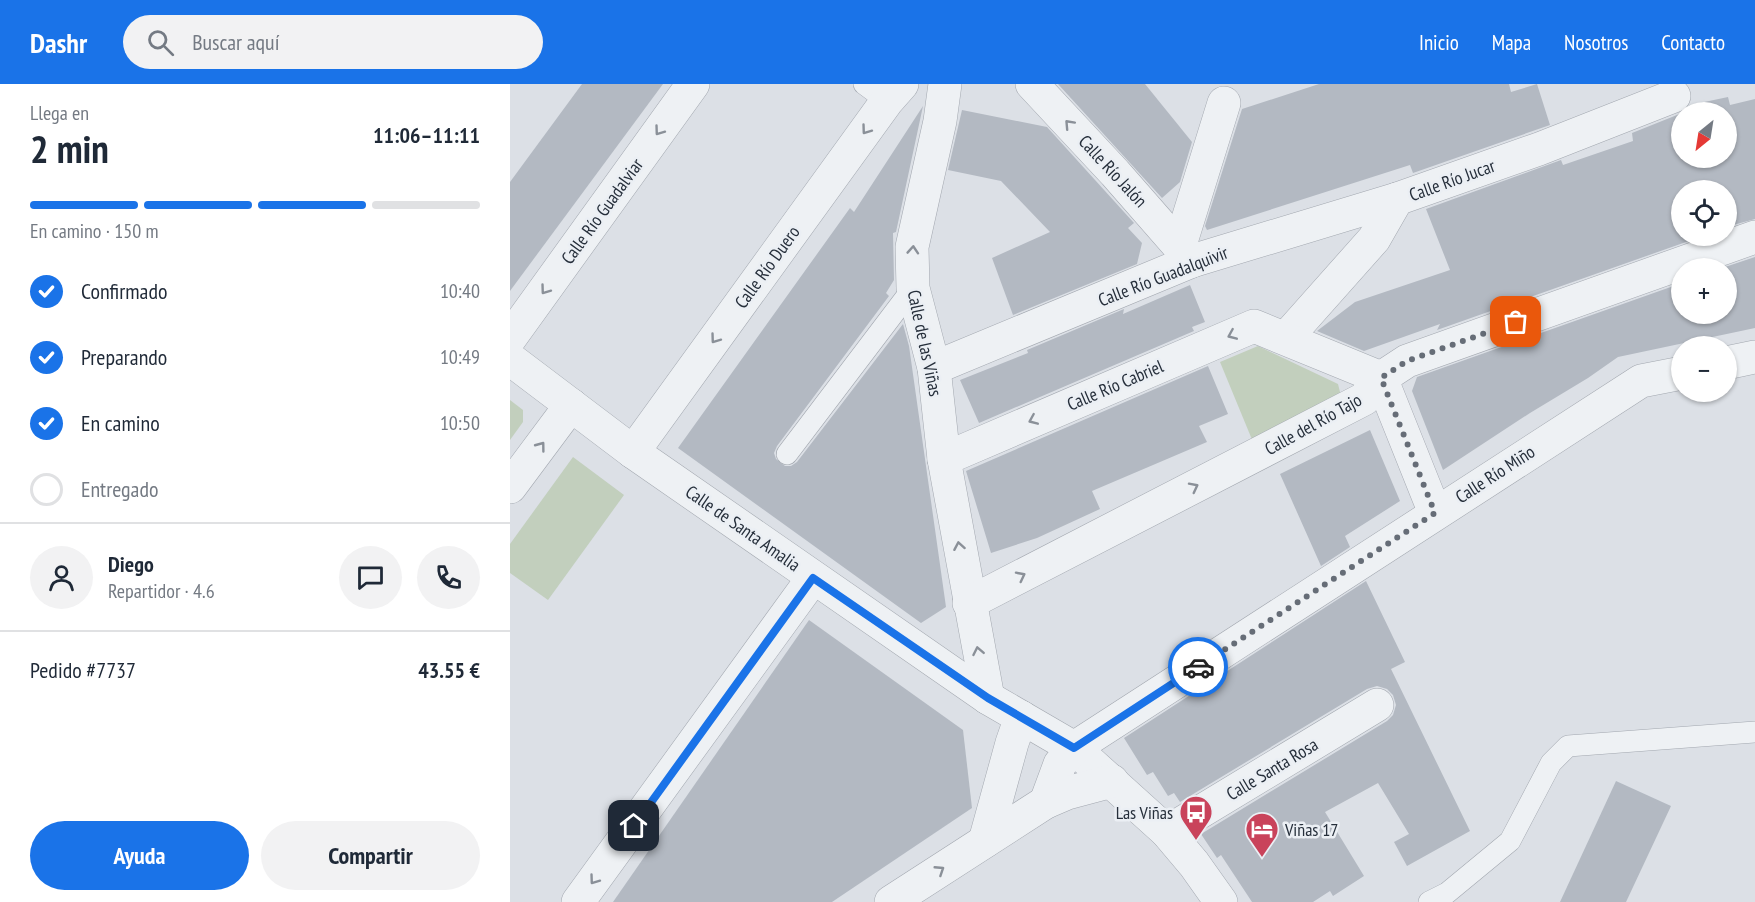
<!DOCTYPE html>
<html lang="es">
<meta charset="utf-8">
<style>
:root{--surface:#fff;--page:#f2f2f3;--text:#1f2937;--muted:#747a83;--line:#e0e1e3;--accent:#1a73e8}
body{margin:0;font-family:"PT Sans Narrow",sans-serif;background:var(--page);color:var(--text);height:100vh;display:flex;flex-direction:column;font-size:22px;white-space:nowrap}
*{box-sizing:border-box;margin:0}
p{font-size:20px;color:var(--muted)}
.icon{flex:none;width:33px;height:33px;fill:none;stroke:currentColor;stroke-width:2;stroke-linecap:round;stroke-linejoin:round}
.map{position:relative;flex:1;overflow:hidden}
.details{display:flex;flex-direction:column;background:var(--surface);width:510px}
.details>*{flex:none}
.needle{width:39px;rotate:210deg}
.controls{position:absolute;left:1161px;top:18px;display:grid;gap:12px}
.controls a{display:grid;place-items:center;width:66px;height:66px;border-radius:50%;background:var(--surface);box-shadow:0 2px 4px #0004;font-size:30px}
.pin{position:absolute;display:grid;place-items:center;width:51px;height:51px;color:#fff;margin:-26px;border-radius:12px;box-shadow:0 3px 9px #0006}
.courier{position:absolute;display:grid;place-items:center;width:60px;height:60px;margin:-30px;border:4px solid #1a73e8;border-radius:50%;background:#fff;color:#222;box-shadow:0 2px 8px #0007}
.overview em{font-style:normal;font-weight:700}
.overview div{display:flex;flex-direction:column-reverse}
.overview{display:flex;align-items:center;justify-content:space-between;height:102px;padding:0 30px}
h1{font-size:39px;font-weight:700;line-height:45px}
.bar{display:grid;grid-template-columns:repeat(4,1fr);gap:9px 6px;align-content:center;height:72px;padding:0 30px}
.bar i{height:8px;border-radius:4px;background:var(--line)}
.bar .on{background:var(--accent)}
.bar p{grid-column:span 4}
.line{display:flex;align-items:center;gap:15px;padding:0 30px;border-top:2px solid var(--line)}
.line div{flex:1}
.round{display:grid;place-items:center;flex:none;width:63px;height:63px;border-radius:32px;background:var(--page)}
ol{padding:0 30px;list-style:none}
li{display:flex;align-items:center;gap:18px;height:66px}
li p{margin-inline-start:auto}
li .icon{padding:6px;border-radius:50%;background:var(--accent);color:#fff;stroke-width:4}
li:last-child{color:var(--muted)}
li i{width:33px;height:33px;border:3px solid var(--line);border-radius:50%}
.cta{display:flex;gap:12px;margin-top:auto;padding:12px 30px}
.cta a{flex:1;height:69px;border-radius:36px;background:var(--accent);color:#fff;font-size:24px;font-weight:700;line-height:69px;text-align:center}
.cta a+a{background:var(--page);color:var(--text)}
header{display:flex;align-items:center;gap:36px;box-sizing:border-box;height:84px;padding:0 30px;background:var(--accent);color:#fff}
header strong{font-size:28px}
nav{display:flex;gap:33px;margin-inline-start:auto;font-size:21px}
.search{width:420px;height:54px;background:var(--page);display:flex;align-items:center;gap:15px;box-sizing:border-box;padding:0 21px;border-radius:33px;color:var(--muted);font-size:22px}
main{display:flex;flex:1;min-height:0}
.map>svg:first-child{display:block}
.green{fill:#c2cfbd}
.building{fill:#b3b9c2}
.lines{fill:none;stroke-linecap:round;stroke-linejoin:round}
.lane-casing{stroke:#a2a7af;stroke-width:22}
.street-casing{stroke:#a2a7af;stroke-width:34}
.lane{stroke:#eef1f4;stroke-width:21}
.street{stroke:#eef1f4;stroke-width:33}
.oneway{stroke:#8a9098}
.done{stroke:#666d77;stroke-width:6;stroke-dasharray:0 10.8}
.route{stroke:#1a73e8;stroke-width:8}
.labels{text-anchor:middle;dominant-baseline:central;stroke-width:5;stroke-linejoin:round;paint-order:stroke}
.street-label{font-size:18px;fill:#262f3b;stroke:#ebeff4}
.poi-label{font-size:18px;fill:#262f3b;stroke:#ebeff4;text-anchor:end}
</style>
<header>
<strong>Dashr</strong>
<div class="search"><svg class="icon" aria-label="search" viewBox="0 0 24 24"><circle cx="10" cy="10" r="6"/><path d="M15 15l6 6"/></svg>Buscar aquí</div>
<nav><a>Inicio</a><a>Mapa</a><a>Nosotros</a><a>Contacto</a></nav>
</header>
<main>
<section class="details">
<div class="overview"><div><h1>2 min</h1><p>Llega en</p></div><em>11:06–11:11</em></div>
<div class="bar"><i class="on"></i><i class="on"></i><i class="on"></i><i></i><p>En camino · 150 m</p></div>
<ol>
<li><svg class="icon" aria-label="check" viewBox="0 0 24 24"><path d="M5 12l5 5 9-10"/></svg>Confirmado<p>10:40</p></li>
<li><svg class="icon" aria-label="check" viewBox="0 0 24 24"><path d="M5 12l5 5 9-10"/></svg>Preparando<p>10:49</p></li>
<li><svg class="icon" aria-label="check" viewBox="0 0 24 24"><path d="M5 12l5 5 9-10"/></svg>En camino<p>10:50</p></li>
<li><i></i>Entregado</li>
</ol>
<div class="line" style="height:108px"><a class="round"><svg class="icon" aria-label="person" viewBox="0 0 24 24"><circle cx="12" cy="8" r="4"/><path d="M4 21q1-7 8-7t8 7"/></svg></a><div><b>Diego</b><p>Repartidor · 4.6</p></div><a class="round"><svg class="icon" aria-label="chat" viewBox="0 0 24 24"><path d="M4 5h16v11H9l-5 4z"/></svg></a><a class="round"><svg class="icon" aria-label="phone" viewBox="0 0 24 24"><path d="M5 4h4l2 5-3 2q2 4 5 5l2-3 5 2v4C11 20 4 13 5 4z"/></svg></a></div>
<div class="line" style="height:78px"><div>Pedido #7737</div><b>43.55 €</b></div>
<div class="cta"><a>Ayuda</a><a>Compartir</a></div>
</section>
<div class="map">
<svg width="1245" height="818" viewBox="0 0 1245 818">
<rect width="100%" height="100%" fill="#dce0e6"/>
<!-- green -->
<g class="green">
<polygon points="748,262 828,300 831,312 743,358 710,278"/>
<polygon points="0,316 13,326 13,338 0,356"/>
<polygon points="63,373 114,411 38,516 0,489 0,460"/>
</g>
<!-- building -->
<g class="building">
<polygon points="72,0 153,0 0,207 0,98"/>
<polygon points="548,0 635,0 682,58 670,98 652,114"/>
<polygon points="809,0 999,0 1001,8 1027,0 1040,41 903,89 900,81 697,146 695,142 732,25"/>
<polygon points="1218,13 1220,21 1245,15 1245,135 1216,143 1216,106 1172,106 1172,152 1193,152 927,246 930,240 854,267 807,247 845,218 940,186 916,125 1051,76 1053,81 1123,57 1122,49 1172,29 1172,74 1216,74 1216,28 1172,28 1180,21"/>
<polygon points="413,22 386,148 383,149 384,196 376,209 379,212 267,362 264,369 266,375 275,382 281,382 287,378 393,240 399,262 436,523 411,539 168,364 340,124 344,128"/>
<polygon points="452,26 537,43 624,139 618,144 632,159 627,180 503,231 482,174 540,148 491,97 438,86"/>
<polygon points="1245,173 1245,244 1108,273 1078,294 1020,329 933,386 902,307 907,293 1172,199 1172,230 1216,230 1216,184 1212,184"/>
<polygon points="680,201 695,238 682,243 684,247 469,339 450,296 518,269 517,266 614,225 613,230"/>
<polygon points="698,282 718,330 689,342 697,358 582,407 590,425 527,454 481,469 456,387"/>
<polygon points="860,346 890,417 835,452 840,463 811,482 770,390"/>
<polygon points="856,497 895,578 881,585 960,747 897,782 884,758 899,750 868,699 815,728 854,792 823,812 820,807 803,818 742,818 711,771 707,774 691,750 877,637 883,631 886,621 883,611 877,605 867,602 857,605 670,718 664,709 658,712 643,688 637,691 614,654"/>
<polygon points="299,536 453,646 462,724 322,818 103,818"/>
<polygon points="1106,697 1161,722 1116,818 1050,818"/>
</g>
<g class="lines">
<defs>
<g id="lane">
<polyline points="354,0 377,17"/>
<polyline points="277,370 403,204"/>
<polyline points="919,818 937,809 1000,757 1041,679 1058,662 1245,648"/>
</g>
<g id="street">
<polyline points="435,0 430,37 402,163 403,204 424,284 434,375 478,614"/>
<polyline points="522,0 605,89 682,177"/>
<polyline points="670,161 714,19"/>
<polyline points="0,254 183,0"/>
<polyline points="776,254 864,155 887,115 1029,65 1164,12"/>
<polyline points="0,275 123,368 478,614 564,664 657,748 684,780 711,818"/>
<polyline points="1216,279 1245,273"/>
<polyline points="424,284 682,177 887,115"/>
<polyline points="123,368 377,17 392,0"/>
<polyline points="434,375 744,242 871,294 925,429"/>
<polyline points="0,403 61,321"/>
<polyline points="459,519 854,315 871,294 897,277 1245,153"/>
<polyline points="536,718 550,680 564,664 1131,297 1172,289"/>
<polyline points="657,748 867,621"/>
<polyline points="475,757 502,659 511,633"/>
<polyline points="68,818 303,494"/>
<polyline points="381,818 536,718 557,709 602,697"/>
</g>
</defs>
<!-- lane casing -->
<use href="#lane" class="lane-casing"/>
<!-- street casing -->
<use href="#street" class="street-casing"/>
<!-- lane -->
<use href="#lane" class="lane"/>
<!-- street -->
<use href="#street" class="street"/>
</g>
<!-- one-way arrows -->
<defs><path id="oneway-chevron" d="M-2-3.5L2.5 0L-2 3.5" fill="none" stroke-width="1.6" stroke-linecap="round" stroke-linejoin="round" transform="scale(1.5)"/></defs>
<g class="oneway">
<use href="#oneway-chevron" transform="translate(559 40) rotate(-133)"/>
<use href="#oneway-chevron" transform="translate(356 46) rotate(126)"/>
<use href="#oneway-chevron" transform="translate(149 47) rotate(126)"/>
<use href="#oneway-chevron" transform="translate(403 166) rotate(-86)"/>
<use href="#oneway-chevron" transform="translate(35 206) rotate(126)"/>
<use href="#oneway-chevron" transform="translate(722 251) rotate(157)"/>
<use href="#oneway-chevron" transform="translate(205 255) rotate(126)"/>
<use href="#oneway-chevron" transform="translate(523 336) rotate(157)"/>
<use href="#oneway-chevron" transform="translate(31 362) rotate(-53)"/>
<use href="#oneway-chevron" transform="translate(684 403) rotate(-27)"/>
<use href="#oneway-chevron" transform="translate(449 462) rotate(-100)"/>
<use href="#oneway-chevron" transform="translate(511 492) rotate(-27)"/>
<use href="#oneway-chevron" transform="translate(468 567) rotate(-101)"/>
<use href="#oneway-chevron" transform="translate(430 786) rotate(-33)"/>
<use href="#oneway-chevron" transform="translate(84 796) rotate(126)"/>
</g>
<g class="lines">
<!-- done -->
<polyline class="done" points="688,583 925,429 871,294 897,277 1006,238"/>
<!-- route -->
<polyline class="route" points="124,742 303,494 478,614 564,664 688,583"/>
</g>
<!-- icons -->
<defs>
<symbol id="bus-pin" viewBox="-11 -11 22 30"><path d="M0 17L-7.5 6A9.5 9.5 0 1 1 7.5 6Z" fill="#c9435b" stroke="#ebeff4"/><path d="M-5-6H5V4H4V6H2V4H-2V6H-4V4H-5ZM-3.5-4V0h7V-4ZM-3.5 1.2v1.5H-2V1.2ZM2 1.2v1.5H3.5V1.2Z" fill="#fff"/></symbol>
<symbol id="hotel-pin" viewBox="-11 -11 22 30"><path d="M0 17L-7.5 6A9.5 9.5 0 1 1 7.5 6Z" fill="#c9435b" stroke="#ebeff4"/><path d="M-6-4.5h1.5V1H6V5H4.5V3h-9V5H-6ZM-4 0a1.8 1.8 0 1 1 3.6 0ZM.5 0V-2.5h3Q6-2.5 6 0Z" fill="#fff"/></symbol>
</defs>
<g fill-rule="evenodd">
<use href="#bus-pin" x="667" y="709" width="38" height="52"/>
<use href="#hotel-pin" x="733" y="726" width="38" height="52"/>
</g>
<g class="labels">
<!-- street labels -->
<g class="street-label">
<text transform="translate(603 87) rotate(47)">Calle Río Jalón</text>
<text transform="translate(942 96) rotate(-20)">Calle Río Jucar</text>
<text transform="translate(92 127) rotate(-54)">Calle Río Guadalviar</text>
<text transform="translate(257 183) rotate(-54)">Calle Río Duero</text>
<text transform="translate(653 192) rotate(-21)">Calle Río Guadalquivir</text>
<text transform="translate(415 259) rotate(78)">Calle de las Viñas</text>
<text transform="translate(605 301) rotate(-23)">Calle Río Cabriel</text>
<text transform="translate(803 340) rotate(-29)">Calle del Río Tajo</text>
<text transform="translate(985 390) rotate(-33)">Calle Río Miño</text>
<text transform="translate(233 444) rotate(35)">Calle de Santa Amalia</text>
<text transform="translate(762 685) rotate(-31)">Calle Santa Rosa</text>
</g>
<!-- poi labels -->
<g class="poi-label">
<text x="663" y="728">Las Viñas</text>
<text x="775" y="745" text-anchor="start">Viñas 17</text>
</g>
</g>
</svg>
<div class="controls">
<a><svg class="needle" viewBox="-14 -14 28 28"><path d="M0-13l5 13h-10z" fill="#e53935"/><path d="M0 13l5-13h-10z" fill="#747a83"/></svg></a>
<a><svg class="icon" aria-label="locate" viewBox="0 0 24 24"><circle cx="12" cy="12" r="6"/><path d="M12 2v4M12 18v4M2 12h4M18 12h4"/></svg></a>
<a>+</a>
<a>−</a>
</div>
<div class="pin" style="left:1006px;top:238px;background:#ea580c"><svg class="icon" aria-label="bag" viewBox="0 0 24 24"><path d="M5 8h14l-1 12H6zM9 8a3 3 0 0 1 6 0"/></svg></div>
<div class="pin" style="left:124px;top:742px;background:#1f2937"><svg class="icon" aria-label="home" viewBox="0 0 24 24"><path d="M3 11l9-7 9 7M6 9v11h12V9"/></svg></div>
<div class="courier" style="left:688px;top:583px"><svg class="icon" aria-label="car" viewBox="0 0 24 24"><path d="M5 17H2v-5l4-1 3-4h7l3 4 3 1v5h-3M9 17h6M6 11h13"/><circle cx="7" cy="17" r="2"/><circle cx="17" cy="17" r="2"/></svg></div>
</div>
</main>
